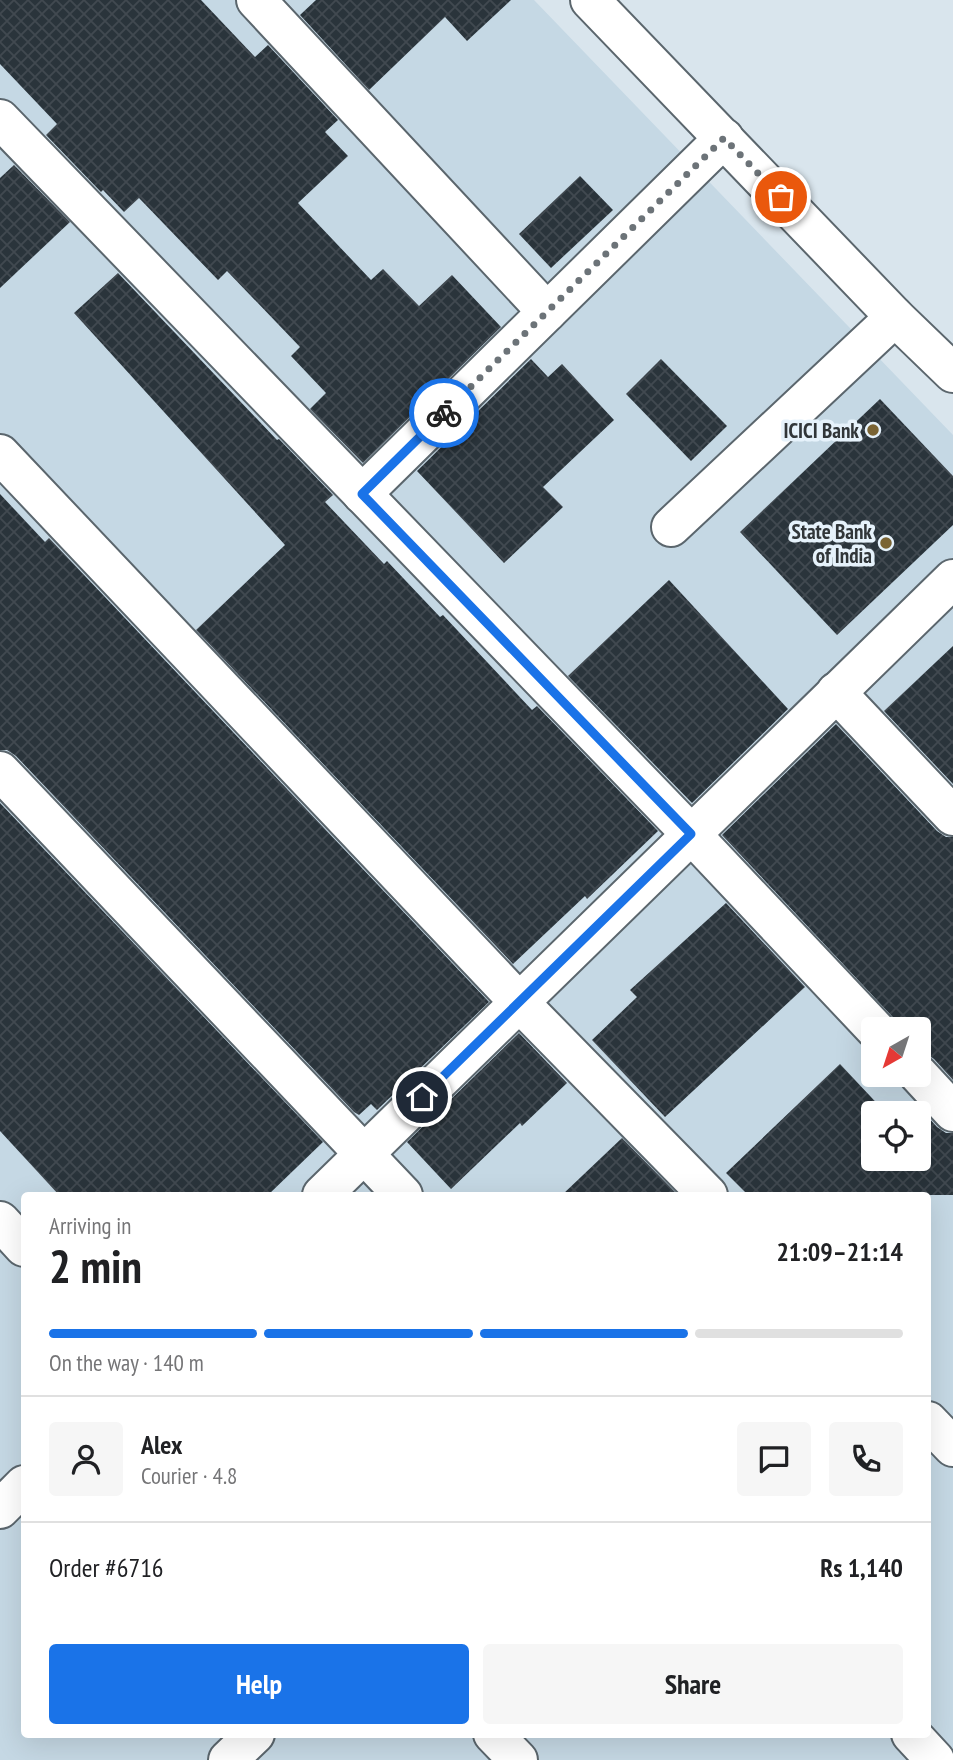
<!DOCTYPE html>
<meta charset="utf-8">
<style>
:root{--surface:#fff;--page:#f6f6f6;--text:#202124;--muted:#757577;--line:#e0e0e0;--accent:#1a73e8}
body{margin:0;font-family:"PT Sans Narrow",sans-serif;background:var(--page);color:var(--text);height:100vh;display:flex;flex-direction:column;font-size:26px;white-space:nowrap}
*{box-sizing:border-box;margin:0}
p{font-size:23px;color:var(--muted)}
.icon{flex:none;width:38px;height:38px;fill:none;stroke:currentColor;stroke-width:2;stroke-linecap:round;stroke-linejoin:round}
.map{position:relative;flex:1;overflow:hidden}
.side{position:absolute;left:21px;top:1192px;width:910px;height:546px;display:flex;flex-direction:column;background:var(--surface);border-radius:7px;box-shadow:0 7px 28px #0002}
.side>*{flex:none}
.needle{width:46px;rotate:219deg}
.fabs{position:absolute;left:861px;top:1017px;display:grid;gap:14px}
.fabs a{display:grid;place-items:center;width:70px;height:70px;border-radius:7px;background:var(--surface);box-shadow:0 7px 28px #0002;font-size:35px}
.pin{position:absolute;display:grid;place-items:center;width:60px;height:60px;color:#fff;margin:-30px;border:4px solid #fff;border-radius:50%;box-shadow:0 2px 7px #0007}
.courier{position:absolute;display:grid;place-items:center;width:70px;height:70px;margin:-35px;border:5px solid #1a73e8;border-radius:50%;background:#fff;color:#222;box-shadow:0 2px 9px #0007}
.overview em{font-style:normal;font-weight:700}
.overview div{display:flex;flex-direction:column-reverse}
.overview{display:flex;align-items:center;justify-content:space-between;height:119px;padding:0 28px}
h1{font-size:46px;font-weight:700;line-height:52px}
.bar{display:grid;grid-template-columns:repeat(4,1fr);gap:10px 7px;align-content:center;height:84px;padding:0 28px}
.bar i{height:9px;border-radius:5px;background:var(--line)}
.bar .selected{background:var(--accent)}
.bar p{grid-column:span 4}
.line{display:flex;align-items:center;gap:18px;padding:0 28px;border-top:2px solid var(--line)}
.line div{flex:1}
.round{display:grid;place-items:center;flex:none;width:74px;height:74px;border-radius:7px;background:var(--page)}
.cta{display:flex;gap:14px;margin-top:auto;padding:14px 28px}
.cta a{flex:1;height:80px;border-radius:7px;background:var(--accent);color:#fff;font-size:28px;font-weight:700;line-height:80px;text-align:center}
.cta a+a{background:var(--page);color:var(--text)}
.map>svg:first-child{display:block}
.built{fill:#c5d8e4;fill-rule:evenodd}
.building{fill:url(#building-cross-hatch)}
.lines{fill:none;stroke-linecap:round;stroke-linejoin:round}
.minor-casing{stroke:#5b666d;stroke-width:42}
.minor{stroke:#fff;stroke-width:38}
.done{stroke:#6c7378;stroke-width:7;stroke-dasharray:0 12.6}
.route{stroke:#1a73e8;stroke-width:9}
.poi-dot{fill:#7a6434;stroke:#e6f2fb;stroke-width:2.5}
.labels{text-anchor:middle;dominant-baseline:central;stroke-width:7;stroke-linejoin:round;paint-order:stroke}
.poi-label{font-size:21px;font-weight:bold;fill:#313639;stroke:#e6f2fb;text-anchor:end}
</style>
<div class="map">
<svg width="953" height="1760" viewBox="0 0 953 1760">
<defs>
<pattern id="building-cross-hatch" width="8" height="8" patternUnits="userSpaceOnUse" patternTransform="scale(1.75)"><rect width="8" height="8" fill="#2a343b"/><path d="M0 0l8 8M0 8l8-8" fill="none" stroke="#414950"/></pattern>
</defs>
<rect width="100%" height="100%" fill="#d9e5ed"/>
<!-- built -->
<path class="built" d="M0,0h534l419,435v1325h-953zM873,1029h46v45h-46zM873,1113h46v45h-46zM24,1195h904v539h-904z"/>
<!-- building -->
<g class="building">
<polygon points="0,0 201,0 255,57 268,45 338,120 325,132 348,156 298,203 371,280 383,269 419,306 452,275 501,327 363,463 310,409 326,393 291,356 300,347 227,271 218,280 139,198 124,212 103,190 101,192 46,135 57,124 0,64"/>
<polygon points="316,0 511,0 467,41 445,17 369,90 300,15"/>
<polygon points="14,165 70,222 0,288 0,178"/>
<polygon points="580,176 613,210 551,268 519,234"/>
<polygon points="118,273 277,440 279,439 333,495 325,502 384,564 387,561 440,617 443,615 532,710 537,706 658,831 587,899 585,896 513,964 196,630 285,545 74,313"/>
<polygon points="531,359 548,377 562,364 614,420 543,487 563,507 504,563 417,471"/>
<polygon points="661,359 727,426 691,461 626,394"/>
<polygon points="880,399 953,476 953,525 837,635 740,532"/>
<polygon points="0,494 45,542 49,538 489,1002 377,1110 371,1104 359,1115 354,1112 16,756 7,750 0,750"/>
<polygon points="669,580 788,709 692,803 568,676"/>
<polygon points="953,646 953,784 884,711"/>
<polygon points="836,724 937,831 946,837 953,837 953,1080 934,1059 925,1053 919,1053 919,1029 904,1029 722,835"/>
<polygon points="0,803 323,1142 268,1195 59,1195 0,1131"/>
<polygon points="726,903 805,987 665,1117 592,1040 637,997 630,990"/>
<polygon points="519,1033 567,1083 522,1126 520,1123 451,1189 407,1142"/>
<polygon points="840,1064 886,1113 873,1113 873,1158 919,1158 919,1107 937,1127 946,1133 953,1133 953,1195 748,1195 726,1173"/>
<polygon points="622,1138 678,1195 562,1195"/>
</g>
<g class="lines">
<defs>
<g id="minor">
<polyline points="256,0 547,312"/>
<polyline points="590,0 895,317 953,373"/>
<polyline points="0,119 691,834 875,1029"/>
<polyline points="0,454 519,1002 708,1195"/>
<polyline points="362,494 724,138"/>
<polyline points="671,527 895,317"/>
<polyline points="836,692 953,816"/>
<polyline points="0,771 403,1195"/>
<polyline points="918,1074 953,1112"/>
<polyline points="322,1195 953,579"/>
<polyline points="0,1221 24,1247"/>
<polyline points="928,1421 953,1447"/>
<polyline points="0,1509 24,1485"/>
<polyline points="493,1734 518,1760"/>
<polyline points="911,1734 935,1760"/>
<polyline points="228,1760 255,1734"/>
</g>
</defs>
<!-- minor casing -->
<use href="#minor" class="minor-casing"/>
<!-- minor -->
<use href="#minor" class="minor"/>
</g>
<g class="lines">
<!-- done -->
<polyline class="done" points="444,413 724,138 781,197"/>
<!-- route -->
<polyline class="route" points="422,1097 691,834 362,494 444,413"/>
</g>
<!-- markers -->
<g class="poi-dot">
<circle cx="873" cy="430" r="7"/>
<circle cx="886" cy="543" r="7"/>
</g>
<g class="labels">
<!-- poi labels -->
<g class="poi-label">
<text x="859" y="430">ICICI Bank</text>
<text x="872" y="531">State Bank<tspan x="872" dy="24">of India</tspan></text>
</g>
</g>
</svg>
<div class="fabs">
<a><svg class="needle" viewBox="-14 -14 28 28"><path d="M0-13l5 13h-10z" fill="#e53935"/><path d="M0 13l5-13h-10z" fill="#757577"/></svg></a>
<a><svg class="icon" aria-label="locate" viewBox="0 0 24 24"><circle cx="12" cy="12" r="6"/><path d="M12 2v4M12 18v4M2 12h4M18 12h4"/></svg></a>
</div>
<div class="pin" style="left:781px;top:197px;background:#ea580c"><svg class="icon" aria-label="bag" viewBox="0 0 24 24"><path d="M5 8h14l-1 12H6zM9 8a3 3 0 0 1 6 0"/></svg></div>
<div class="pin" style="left:422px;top:1097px;background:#1f2937"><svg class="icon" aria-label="home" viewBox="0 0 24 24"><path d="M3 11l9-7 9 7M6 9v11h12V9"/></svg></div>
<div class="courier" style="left:444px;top:413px"><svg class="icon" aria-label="bike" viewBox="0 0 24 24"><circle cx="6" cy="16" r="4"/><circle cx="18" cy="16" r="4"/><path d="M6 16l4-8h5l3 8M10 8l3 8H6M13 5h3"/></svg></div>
<section class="side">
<div class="overview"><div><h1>2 min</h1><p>Arriving in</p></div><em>21:09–21:14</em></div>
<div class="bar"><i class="selected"></i><i class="selected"></i><i class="selected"></i><i></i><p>On the way · 140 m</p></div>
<div class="line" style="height:126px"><a class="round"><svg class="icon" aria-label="person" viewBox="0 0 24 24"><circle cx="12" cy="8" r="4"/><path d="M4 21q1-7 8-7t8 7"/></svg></a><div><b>Alex</b><p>Courier · 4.8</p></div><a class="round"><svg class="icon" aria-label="chat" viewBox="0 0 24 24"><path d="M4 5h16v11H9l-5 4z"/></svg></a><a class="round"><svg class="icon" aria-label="phone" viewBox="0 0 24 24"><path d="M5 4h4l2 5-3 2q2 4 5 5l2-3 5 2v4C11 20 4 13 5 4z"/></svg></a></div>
<div class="line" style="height:91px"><div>Order #6716</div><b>Rs 1,140</b></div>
<div class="cta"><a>Help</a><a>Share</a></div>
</section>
</div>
